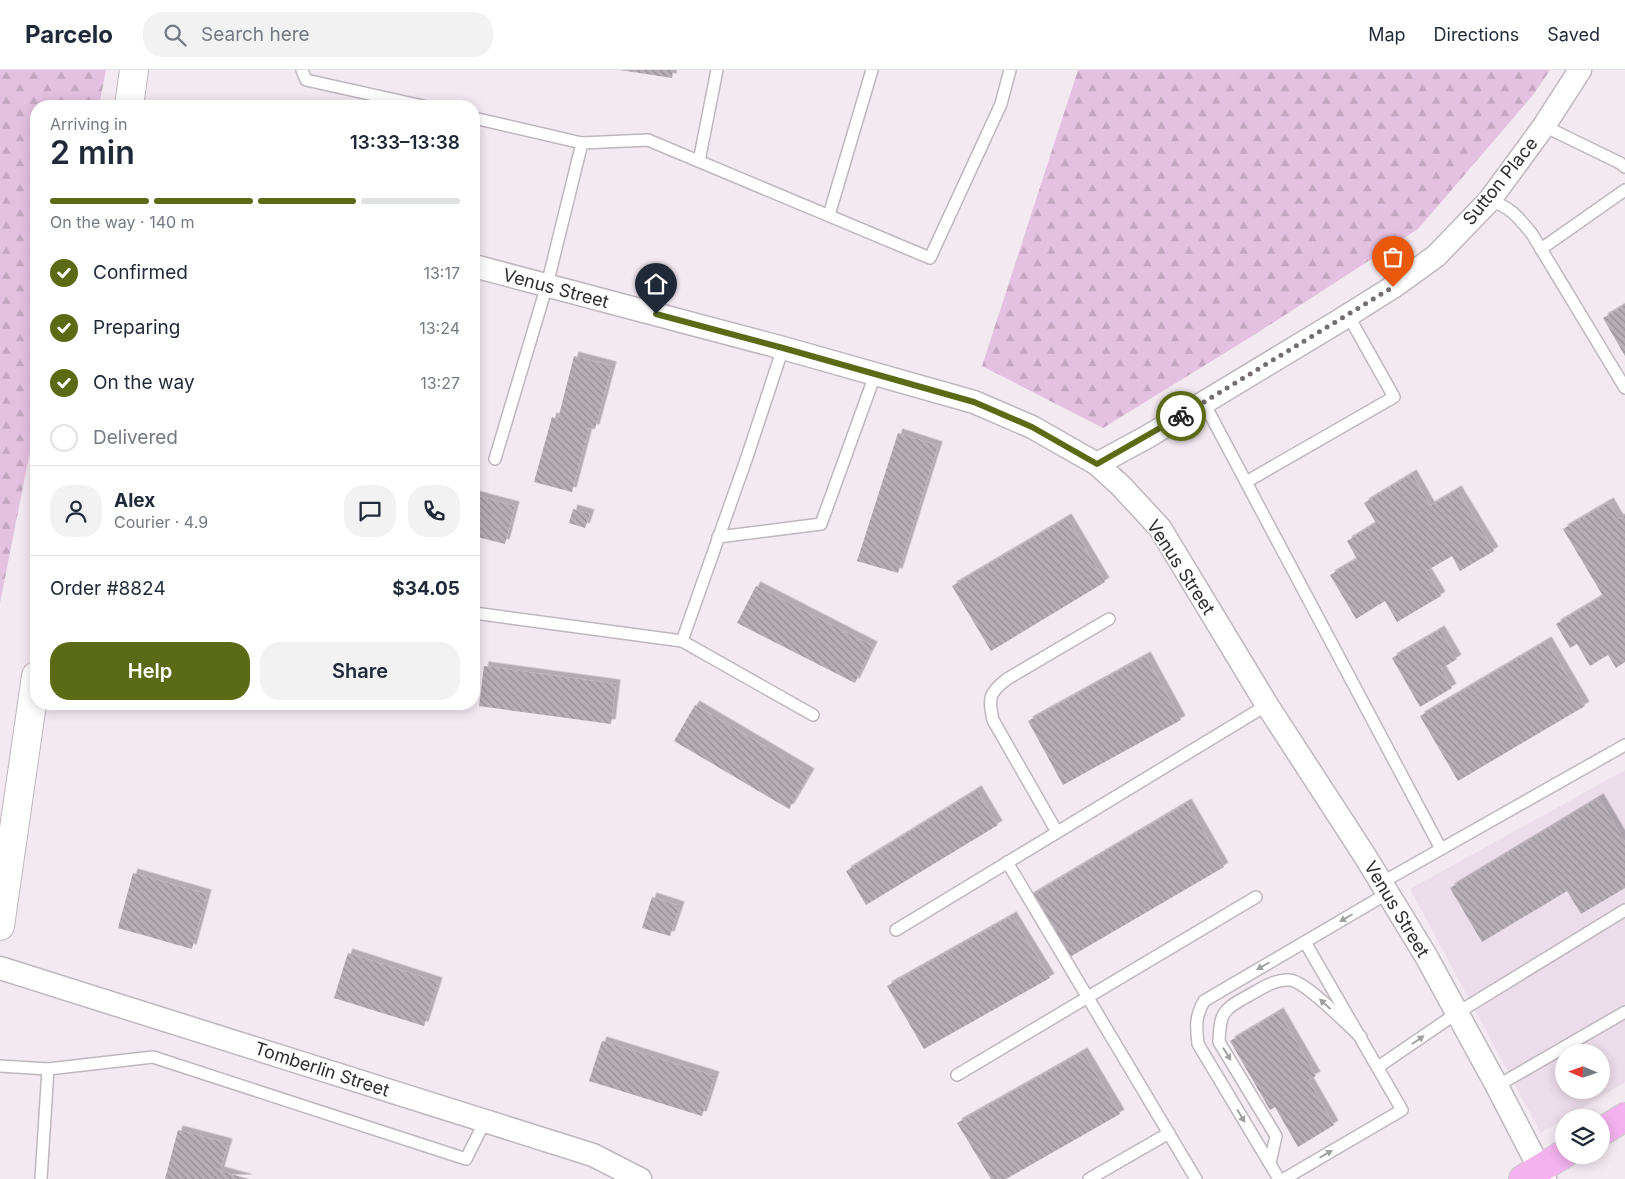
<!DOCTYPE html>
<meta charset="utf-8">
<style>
:root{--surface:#fff;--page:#f2f2f3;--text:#1f2937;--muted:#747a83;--line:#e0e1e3;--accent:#5b6a14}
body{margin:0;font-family:Inter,sans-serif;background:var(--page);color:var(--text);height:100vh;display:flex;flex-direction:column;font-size:19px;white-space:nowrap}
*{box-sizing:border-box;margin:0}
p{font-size:16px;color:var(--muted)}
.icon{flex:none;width:28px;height:28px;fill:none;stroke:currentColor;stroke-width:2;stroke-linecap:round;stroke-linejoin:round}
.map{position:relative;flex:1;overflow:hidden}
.sheet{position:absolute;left:30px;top:30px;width:450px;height:610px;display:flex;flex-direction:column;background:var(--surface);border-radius:20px;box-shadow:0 2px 12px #0003}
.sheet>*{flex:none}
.needle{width:32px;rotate:272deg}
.fabs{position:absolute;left:1555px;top:974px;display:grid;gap:10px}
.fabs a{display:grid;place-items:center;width:55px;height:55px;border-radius:50%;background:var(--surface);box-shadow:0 2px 12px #0003;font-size:25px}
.pin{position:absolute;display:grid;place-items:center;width:42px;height:42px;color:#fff;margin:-51px -21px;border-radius:50% 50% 50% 0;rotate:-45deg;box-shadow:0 0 5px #0007}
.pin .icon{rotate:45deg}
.courier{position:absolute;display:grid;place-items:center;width:50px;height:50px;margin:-25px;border:4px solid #5b6a14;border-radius:50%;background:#fff;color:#222;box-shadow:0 1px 6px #0007}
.headline em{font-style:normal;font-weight:600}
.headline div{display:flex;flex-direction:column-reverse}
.headline{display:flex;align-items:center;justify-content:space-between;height:85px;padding:0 20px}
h1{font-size:32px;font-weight:600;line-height:38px}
.bar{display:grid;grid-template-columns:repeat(4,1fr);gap:8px 5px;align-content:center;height:60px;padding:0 20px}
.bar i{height:6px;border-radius:4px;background:var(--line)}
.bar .current{background:var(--accent)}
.bar p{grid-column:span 4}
.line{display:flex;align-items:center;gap:12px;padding:0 20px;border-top:1px solid var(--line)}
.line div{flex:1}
.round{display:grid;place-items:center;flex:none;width:52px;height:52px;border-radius:20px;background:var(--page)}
ol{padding:0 20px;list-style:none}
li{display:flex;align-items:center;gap:15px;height:55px}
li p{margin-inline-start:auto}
li .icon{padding:5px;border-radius:50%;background:var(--accent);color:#fff;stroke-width:4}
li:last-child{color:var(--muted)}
li i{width:28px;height:28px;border:2px solid var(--line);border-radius:50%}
.button{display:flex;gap:10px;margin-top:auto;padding:10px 20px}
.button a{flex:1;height:58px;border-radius:20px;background:var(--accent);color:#fff;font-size:20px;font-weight:600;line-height:58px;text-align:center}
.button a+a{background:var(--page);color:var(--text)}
header{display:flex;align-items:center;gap:30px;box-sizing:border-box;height:70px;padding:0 25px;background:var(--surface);border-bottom:1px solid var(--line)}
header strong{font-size:24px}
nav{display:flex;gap:28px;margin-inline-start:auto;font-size:18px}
.search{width:350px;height:45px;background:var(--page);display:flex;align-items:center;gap:12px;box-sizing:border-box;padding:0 18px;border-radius:20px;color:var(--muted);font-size:19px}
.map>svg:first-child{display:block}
.built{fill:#ebdde9;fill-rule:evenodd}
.forest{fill:url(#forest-firs)}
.building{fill:url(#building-back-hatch);filter:url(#shadow)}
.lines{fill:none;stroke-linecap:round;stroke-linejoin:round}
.lane-casing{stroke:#bfb7be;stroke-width:14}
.street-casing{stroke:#bfb7be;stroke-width:25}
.secondary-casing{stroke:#bfb7be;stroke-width:30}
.highway-casing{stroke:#cdcccd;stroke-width:30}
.lane{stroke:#fff;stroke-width:11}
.street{stroke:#fff;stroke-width:22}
.secondary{stroke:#fff;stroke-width:28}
.highway{stroke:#f4b2ee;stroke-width:28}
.oneway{fill:#a1a0a1}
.done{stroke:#746e73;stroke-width:5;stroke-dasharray:0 9}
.route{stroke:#5b6a14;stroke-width:6}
.labels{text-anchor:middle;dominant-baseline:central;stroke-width:4;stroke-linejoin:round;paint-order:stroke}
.street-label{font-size:18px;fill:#2f2c2f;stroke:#fff}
</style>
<header>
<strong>Parcelo</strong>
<div class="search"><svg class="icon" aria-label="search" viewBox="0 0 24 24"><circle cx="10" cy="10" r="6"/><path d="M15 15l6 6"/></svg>Search here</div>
<nav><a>Map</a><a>Directions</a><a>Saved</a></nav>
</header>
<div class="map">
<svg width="1625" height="1109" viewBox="0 0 1625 1109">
<defs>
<pattern id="forest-firs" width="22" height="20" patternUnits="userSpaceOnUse" patternTransform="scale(1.25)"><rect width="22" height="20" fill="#e5c1e1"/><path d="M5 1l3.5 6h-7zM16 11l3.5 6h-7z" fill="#c5a6c1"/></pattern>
<pattern id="building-back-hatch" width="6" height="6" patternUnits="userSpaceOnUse" patternTransform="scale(1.25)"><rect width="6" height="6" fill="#b6afb6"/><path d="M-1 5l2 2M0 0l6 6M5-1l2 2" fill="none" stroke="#948f94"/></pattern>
<filter id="shadow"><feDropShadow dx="4.5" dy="-4.5" stdDeviation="0" flood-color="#0004"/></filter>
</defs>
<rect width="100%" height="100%" fill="#f3eaf1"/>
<!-- built -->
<path class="built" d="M1625,700v312l-58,35 -3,1v1l-23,14 -131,-244zM1564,982h37v38h-37z"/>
<!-- forest -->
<g class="forest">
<polygon points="0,0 106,0 99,36 36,36 36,351 0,533"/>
<polygon points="1078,0 1550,0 1533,25 1418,159 1254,265 1103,358 982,296"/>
</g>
<!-- building -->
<g class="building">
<polygon points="620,0 673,0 672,8"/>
<polygon points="1625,235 1625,286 1603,248"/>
<polygon points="574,286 612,296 595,359 589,358 572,422 534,412 552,347 558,349"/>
<polygon points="898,363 938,376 898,503 857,491"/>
<polygon points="1412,404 1430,436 1457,420 1494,481 1460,501 1452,486 1426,501 1441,526 1397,552 1385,531 1356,549 1330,505 1357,489 1347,471 1376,453 1364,433"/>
<polygon points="474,425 515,436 505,474 474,466"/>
<polygon points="1609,432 1619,449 1625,446 1625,592 1616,598 1608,585 1590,596 1577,574 1570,578 1556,554 1603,526 1563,459"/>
<polygon points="573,439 590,444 585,458 569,453"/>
<polygon points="1067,448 1105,512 991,581 952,516"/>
<polygon points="756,516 873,576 855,613 737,553"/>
<polygon points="1440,560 1457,589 1441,599 1452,618 1420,637 1392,588"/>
<polygon points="1547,571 1585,636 1458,711 1420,646"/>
<polygon points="1146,586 1181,650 1063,715 1028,651"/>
<polygon points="484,596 616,614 611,654 479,636"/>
<polygon points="695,635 810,703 789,739 674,671"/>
<polygon points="977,720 998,755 866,835 846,801"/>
<polygon points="1599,728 1625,772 1625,818 1581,844 1567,821 1482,872 1450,818"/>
<polygon points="1187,733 1224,797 1063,891 1027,828"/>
<polygon points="133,803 207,824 192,879 118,858"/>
<polygon points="652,827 680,836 670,866 642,858"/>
<polygon points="1012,846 1050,908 924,979 887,916"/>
<polygon points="348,883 438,912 424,956 334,928"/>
<polygon points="1279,942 1316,1006 1308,1010 1334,1055 1298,1077 1275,1037 1270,1040 1230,971"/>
<polygon points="602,971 715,1006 702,1046 589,1011"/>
<polygon points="1083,982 1120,1044 1006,1109 991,1109 957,1053"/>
<polygon points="178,1060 228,1073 220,1101 249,1109 165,1109"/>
</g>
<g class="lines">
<defs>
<g id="lane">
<polyline points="302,0 306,10 423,36"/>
<polyline points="474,48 582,73"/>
<polyline points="1544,56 1620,93 1625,97"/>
<polyline points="699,91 717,0"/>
<path d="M1489,131c20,4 30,17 43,33l93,154"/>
<polyline points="829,145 872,0"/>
<polyline points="1541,179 1625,120"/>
<polyline points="1204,333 1441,779"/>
<polyline points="495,389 547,215 582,73 648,70 930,188 1001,34 1010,0"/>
<polyline points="1246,412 1394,327 1348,245"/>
<polyline points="718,467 821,454 875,305"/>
<polyline points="474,543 682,571 813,645"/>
<polyline points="682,571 747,387 783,278"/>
<path d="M1057,762l-64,-112c-5,-22 -4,-27 14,-41l102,-60"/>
<polyline points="1007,792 1196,1109"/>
<polyline points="1381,813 1625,675"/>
<polyline points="896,860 1267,635"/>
<polyline points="0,996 48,999 41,1109"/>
<polyline points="1378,997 1457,943 1625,840"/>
<polyline points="48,999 153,987 466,1089 485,1051"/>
<polyline points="957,1005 1256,827"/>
<polyline points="1497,1016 1625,942"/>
<path d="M1270,1093l6,-27 -57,-94c1,-28 3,-32 27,-45 13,-7 28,-18 43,-17 16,0 58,45 72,57"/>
<polyline points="1089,1109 1169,1063"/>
<path d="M1279,1109l-81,-135c-2,-18 -3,-27 6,-43l184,-108"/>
<polyline points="1284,1109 1402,1040 1305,872"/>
</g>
<g id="street">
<polyline points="474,196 783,278 974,332 1032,357 1097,394 1121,416 1160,458 1267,635 1365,786 1426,886 1497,1016 1545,1109"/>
<polyline points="1097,394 1147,367 1339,251 1393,217 1436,186 1489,131 1544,56 1580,0"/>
<polyline points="0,898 593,1085 640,1109"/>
</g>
<g id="secondary">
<polyline points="129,36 134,0"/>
<polyline points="0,856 36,606"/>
</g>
<g id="highway">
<polyline points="1601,1062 1625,1047"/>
<polyline points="1523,1109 1564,1084"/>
</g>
</defs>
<!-- lane casing -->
<use href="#lane" class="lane-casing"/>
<!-- street casing -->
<use href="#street" class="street-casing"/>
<!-- secondary casing -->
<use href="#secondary" class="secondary-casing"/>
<!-- highway casing -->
<use href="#highway" class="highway-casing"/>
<!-- lane -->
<use href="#lane" class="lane"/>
<!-- street -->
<use href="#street" class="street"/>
<!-- secondary -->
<use href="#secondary" class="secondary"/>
<!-- highway -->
<use href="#highway" class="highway"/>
</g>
<!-- one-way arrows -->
<defs><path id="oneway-solid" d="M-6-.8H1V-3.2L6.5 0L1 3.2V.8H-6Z" transform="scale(1.25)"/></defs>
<g class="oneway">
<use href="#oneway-solid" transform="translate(1346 848) rotate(150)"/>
<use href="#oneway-solid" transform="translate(1263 896) rotate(150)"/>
<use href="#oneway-solid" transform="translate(1325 934) rotate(-138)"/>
<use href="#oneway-solid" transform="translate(1418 970) rotate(-35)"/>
<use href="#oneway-solid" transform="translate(1227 984) rotate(58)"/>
<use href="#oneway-solid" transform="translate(1241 1046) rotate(59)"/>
<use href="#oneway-solid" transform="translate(1326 1084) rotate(-30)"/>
</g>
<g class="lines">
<!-- done -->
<polyline class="done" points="1181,346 1393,217"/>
<!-- route -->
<polyline class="route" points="656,244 783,278 974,332 1032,357 1097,394 1181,346"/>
</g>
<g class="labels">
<!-- street labels -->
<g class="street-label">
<text transform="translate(1500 111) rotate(-51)">Sutton Place</text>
<text transform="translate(556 218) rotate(15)">Venus Street</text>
<text transform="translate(1181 497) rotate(57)">Venus Street</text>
<text transform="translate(1397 839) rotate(59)">Venus Street</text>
<text transform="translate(322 999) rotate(18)">Tomberlin Street</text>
</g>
</g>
</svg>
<div class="fabs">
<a><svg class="needle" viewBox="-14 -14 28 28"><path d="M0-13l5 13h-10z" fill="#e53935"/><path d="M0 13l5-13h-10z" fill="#747a83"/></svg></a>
<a><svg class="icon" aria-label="layers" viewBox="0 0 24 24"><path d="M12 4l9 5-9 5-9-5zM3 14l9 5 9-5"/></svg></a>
</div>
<div class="pin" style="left:1393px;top:217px;background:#ea580c"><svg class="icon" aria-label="bag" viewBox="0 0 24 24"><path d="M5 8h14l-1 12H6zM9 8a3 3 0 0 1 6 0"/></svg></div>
<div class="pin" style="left:656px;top:244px;background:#1f2937"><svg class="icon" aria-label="home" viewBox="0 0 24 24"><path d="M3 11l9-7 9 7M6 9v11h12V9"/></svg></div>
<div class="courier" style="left:1181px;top:346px"><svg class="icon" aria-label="bike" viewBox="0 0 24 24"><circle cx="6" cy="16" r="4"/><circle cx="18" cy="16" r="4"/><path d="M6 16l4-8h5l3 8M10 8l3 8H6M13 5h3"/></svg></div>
<section class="sheet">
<div class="headline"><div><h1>2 min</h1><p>Arriving in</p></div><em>13:33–13:38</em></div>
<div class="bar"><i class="current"></i><i class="current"></i><i class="current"></i><i></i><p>On the way · 140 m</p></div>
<ol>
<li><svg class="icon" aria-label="check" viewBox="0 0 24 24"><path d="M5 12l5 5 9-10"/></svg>Confirmed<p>13:17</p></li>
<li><svg class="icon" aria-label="check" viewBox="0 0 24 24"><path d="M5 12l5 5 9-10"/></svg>Preparing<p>13:24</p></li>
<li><svg class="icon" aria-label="check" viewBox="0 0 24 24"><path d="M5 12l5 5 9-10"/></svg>On the way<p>13:27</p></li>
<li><i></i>Delivered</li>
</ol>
<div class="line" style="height:90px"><a class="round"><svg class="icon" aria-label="person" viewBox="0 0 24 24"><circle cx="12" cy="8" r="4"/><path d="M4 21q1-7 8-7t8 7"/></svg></a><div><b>Alex</b><p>Courier · 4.9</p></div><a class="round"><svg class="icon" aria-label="chat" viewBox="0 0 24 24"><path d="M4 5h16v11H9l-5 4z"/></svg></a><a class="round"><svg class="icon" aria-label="phone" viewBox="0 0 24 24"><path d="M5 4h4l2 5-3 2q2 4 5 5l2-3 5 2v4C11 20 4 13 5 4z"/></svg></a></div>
<div class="line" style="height:65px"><div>Order #8824</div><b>$34.05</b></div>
<div class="button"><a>Help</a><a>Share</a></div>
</section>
</div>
